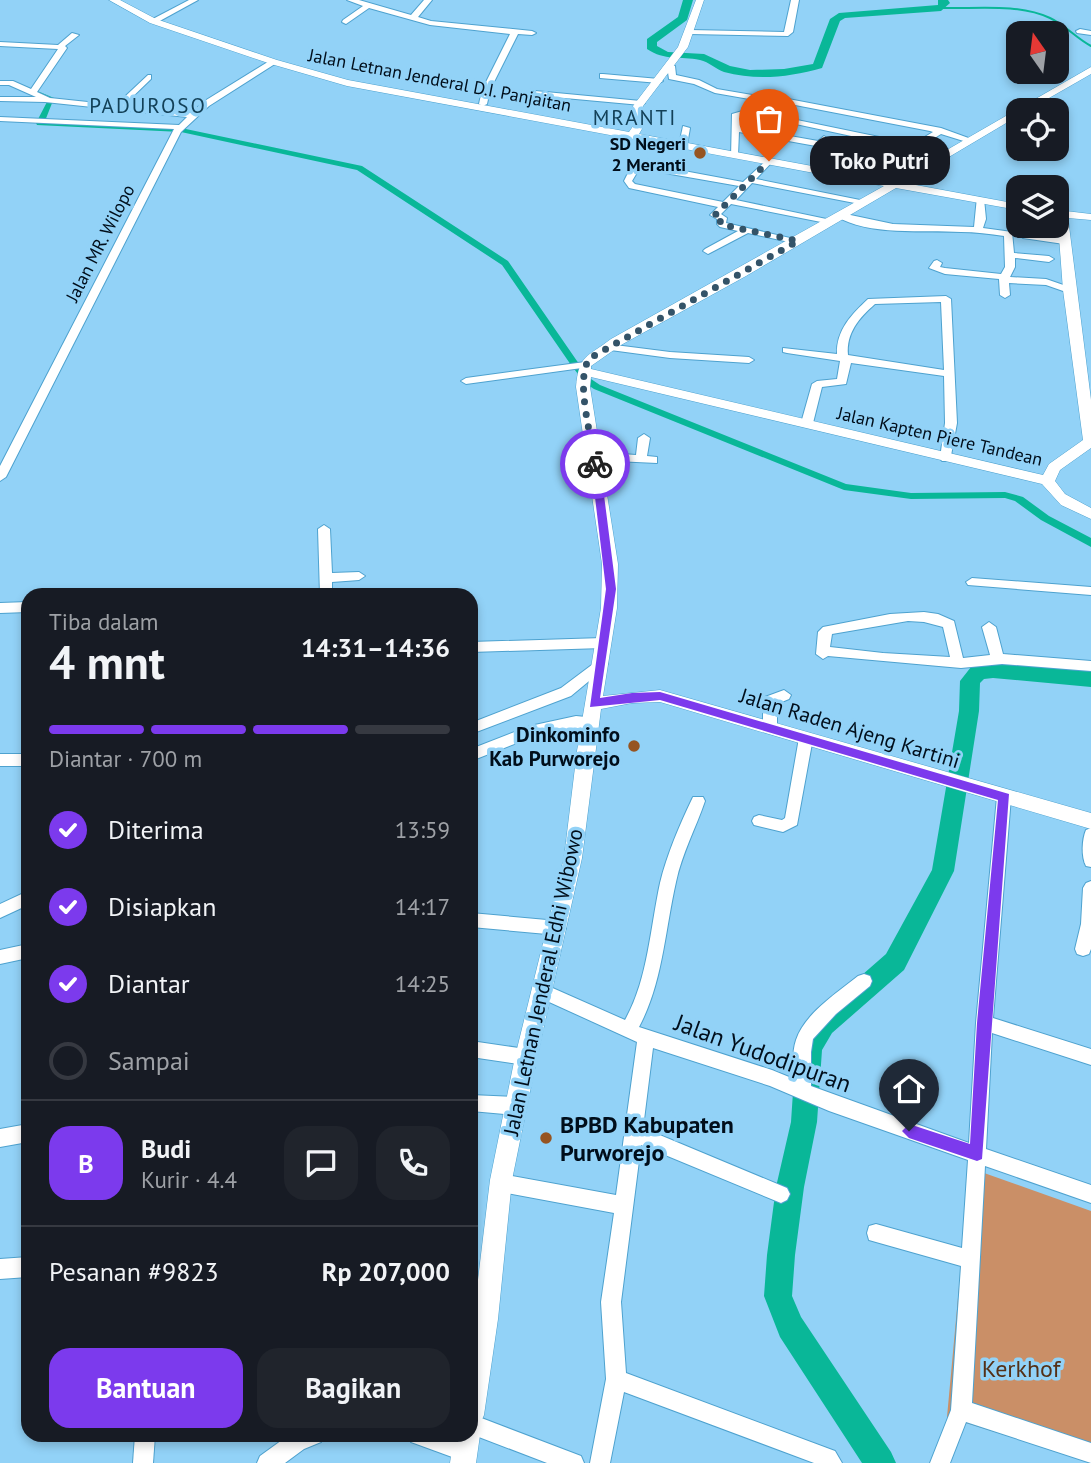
<!DOCTYPE html>
<html lang="id">
<meta charset="utf-8">
<style>
:root{--surface:#171b24;--page:#20242c;--text:#f1f3f6;--muted:#9ea1a6;--line:#363941;--accent:#7c3aed}
body{margin:0;font-family:"PT Sans",sans-serif;background:var(--page);color:var(--text);height:100vh;display:flex;flex-direction:column;font-size:26px;white-space:nowrap}
*{box-sizing:border-box;margin:0}
p{font-size:23px;color:var(--muted)}
.icon{flex:none;width:38px;height:38px;fill:none;stroke:currentColor;stroke-width:2;stroke-linecap:round;stroke-linejoin:round}
.map{position:relative;flex:1;overflow:hidden}
.sheet{position:absolute;left:21px;top:588px;width:457px;height:854px;display:flex;flex-direction:column;background:var(--surface);border-radius:21px;box-shadow:0 4px 10px #0003}
.sheet>*{flex:none}
.needle{width:46px;rotate:346deg}
.buttons{position:absolute;left:1006px;top:21px;display:grid;gap:14px}
.buttons a{display:grid;place-items:center;width:63px;height:63px;border-radius:14px;background:var(--surface);box-shadow:0 4px 10px #0003;font-size:35px}
.pin{position:absolute;display:grid;place-items:center;width:60px;height:60px;color:#fff;margin:-72px -30px;border-radius:50% 50% 50% 0;rotate:-45deg;box-shadow:0 0 7px #0007}
.pin .icon{rotate:45deg}
.courier{position:absolute;display:grid;place-items:center;width:70px;height:70px;margin:-35px;border:5px solid #7c3aed;border-radius:50%;background:#fff;color:#222;box-shadow:0 2px 9px #0007}
.bubble{position:absolute;height:49px;border-radius:21px;background:var(--surface);box-shadow:0 4px 10px #0003;font-size:23px;font-weight:700;line-height:49px;text-align:center}
.summary em{font-style:normal;font-weight:700}
.summary div{display:flex;flex-direction:column-reverse}
.summary{display:flex;align-items:center;justify-content:space-between;height:119px;padding:0 28px}
h1{font-size:46px;font-weight:700;line-height:52px}
.bar{display:grid;grid-template-columns:repeat(4,1fr);gap:10px 7px;align-content:center;height:84px;padding:0 28px}
.bar i{height:9px;border-radius:5px;background:var(--line)}
.bar .active{background:var(--accent)}
.bar p{grid-column:span 4}
.line{display:flex;align-items:center;gap:18px;padding:0 28px;border-top:2px solid var(--line)}
.line div{flex:1}
.round{display:grid;place-items:center;flex:none;width:74px;height:74px;border-radius:21px;background:var(--page)}
ol{padding:0 28px;list-style:none}
li{display:flex;align-items:center;gap:21px;height:77px}
li p{margin-inline-start:auto}
li .icon{padding:7px;border-radius:50%;background:var(--accent);color:#fff;stroke-width:4}
li:last-child{color:var(--muted)}
li i{width:38px;height:38px;border:4px solid var(--line);border-radius:50%}
.action{display:flex;gap:14px;margin-top:auto;padding:14px 28px}
.action a{flex:1;height:80px;border-radius:21px;background:var(--accent);color:#fff;font-size:28px;font-weight:700;line-height:80px;text-align:center}
.action a+a{background:var(--page);color:var(--text)}
.map>svg:first-child{display:block}
.green{fill:#ca8f67}
.lines{fill:none;stroke-linecap:round;stroke-linejoin:round}
.stream{stroke:#09b798;stroke-width:2}
.canal{fill:#09b798;fill-rule:evenodd}
.river{fill:#09b798;fill-rule:evenodd}
.minor-casing{stroke:#4ea2cf;stroke-width:2}
.tertiary-casing{stroke:#4ea2cf;stroke-width:1}
.minor{fill:#fff;fill-rule:evenodd}
.tertiary{fill:#fff;fill-rule:evenodd}
.route{fill:#7c3aed}
.done{stroke:#335368;stroke-width:7;stroke-dasharray:0 12.6}
.poi-dot{fill:#965421;stroke:#92d2f7;stroke-width:2.5}
.labels{text-anchor:middle;dominant-baseline:central;stroke-width:7;stroke-linejoin:round;paint-order:stroke}
.far-street-label{font-size:18px;fill:#000e1b;stroke:#92d2f7}
.far-poi-label{font-size:18px;font-weight:bold;fill:#000e1b;stroke:#92d2f7;text-anchor:end}
.far-quarter-label{font-size:21px;letter-spacing:2px;fill:#134158;stroke:#92d2f7}
.street-label{font-size:21px;fill:#000e1b;stroke:#92d2f7}
.poi-label{font-size:21px;font-weight:bold;fill:#000e1b;stroke:#92d2f7;text-anchor:end}
.near-street-label{font-size:24px;fill:#000e1b;stroke:#92d2f7}
.near-poi-label{font-size:24px;font-weight:bold;fill:#000e1b;stroke:#92d2f7;text-anchor:start}
.near-park-label{font-size:24px;fill:#543017;stroke:#92d2f7}
</style>
<div class="map">
<svg width="1091" height="1463" viewBox="0 0 1091 1463">
<rect width="100%" height="100%" fill="#92d2f7"/>
<!-- green -->
<polygon class="green" points="970,1168 1091,1211 1091,1462 947,1417"/>
<g class="lines">
<!-- stream -->
<path class="stream" d="M941,8c35,1 76,-5 109,10 15,7 26,20 41,28"/>
<!-- canal -->
<polygon class="canal" points="0,80 23,85 54,98 45,121 181,128 362,166 508,261 577,361 591,379 600,385 846,484 911,493 1005,492 1023,497 1049,516 1091,538 1091,547 1041,520 1015,501 1005,498 911,499 844,490 594,389 585,383 571,365 502,265 357,170 181,132 37,125 36,123 48,100 19,88 0,84"/>
<!-- river -->
<g class="river">
<path d="M683,0h10l-6,20 -30,22v4l11,6 36,2 26,12 20,4 34,-1 29,-5 17,-45 9,-6 99,-8v-5h10l2,3 -9,8 -96,7 -5,3 -18,47c-32,9 -65,13 -98,4 -8,-3 -15,-10 -24,-12 -20,-4 -35,1 -53,-11v-10l31,-22z"/>
<polygon points="993,662 1091,671 1091,687 993,678 984,679 980,683 979,711 954,871 904,970 832,1033 822,1050 817,1122 804,1187 795,1255 792,1296 801,1317 891,1452 896,1463 862,1463 780,1337 764,1296 767,1255 776,1187 791,1122 796,1047 814,1017 886,954 932,870 959,711 960,681 971,667"/>
</g>
<defs>
<g id="minor">
<polygon points="189,0 198,0 156,23 149,21"/>
<polygon points="347,0 359,0 411,15 424,0 432,0 418,17 431,21 532,31 536,33 532,35 518,34 490,90 487,104 483,106 479,104 482,90 510,34 430,25 369,8 346,24 342,22 343,20 363,6"/>
<polygon points="791,0 799,0 793,32 788,36 690,34 686,32 690,30 784,32"/>
<polygon points="1080,29 1091,31 1091,35 1077,33 1076,31"/>
<polygon points="72,33 79,35 65,46 67,48 37,92 50,98 116,105 148,75 151,75 151,79 124,105 192,113 203,102 271,60 278,62 209,106 181,132 6,477 0,481 0,466 174,129 0,121 0,117 179,125 187,117 45,102 0,101 0,97 36,97 9,85 0,85 0,81 13,81 31,89 58,49 0,46 0,42 58,45"/>
<path d="M671,64l4,2 1,9 23,5 18,9 41,7 4,-2 179,34 33,12 -4,3 -29,-9 -19,12 28,6v4l-34,-6 -53,32 -3,-1v-4l29,-18 -65,-11 -3,22 -4,3 -4,-3 3,-24 -77,-14 -1,23 -7,2 1,-43 14,-4 9,-10 -40,-7 -21,-9 -25,-5 -2,-13zM764,99l166,32 3,1 -20,12 -159,-33zM749,114l158,34 -12,7 -69,-12 2,-4 -4,-3 -6,5 -78,-14v-11z"/>
<polygon points="603,74 659,79 663,81 659,83 600,78 600,74"/>
<polygon points="535,91 641,101 645,103 641,105 532,95 531,93"/>
<polygon points="683,126 690,128 687,145 683,148 679,145"/>
<path d="M769,158l4,3 -17,18 114,23 -5,3 -113,-22 -16,17 100,21 -5,3 -100,-20 -10,10 6,4 -1,5 77,18 -5,3 -50,-11 -40,21 -5,-3 2,-2 33,-18 -18,-4 -3,-3v-5l-7,-4 8,-8 -89,-19 -5,-7 7,-14 10,-4 102,19zM642,169l97,17 -16,16 -88,-18 -3,-3 6,-10z"/>
<path d="M977,197l7,2 2,20 -3,9 29,4 2,21 35,3 5,3 -5,3 -34,-4v9l-5,10 36,2 26,9v4h-6l-20,-7 -37,-2 1,12 -5,3 -5,-3 -1,-16 -54,-5 -16,-6 5,-7 3,-1 5,3 -2,4 5,1 56,6 4,-7 -1,-31c-14,-2 -29,-4 -43,-4 -36,-2 -94,4 -125,-16l5,-3 52,11 81,3z"/>
<polygon points="1026,233 1064,238 1069,241 1064,244 1023,238 1021,236"/>
<path d="M946,296l5,3 6,124 -7,38h-8l-2,-3 5,-35 -1,-47 -93,-13 -5,21 -24,3 -9,36 -6,3 -4,-1 -2,-2 11,-39 5,-3 20,-2 3,-18 -53,-8 -4,-1v-4l54,6c-1,-24 15,-40 31,-55zM941,302l3,68 -96,-15c-2,-22 11,-37 27,-51z"/>
<polygon points="607,344 670,352 749,357 754,360 749,363 670,358 603,349 602,347"/>
<polygon points="585,362 589,363 589,367 466,384 461,381 466,378"/>
<polygon points="644,434 650,438 647,456 657,457 657,463 594,460 588,456 594,452 636,455 638,438"/>
<polygon points="324,525 330,529 332,573 359,572 365,576 359,580 332,582 332,595 320,595 318,529"/>
<polygon points="972,578 1091,587 1091,595 968,585 966,582"/>
<polygon points="28,602 28,612 0,613 0,603"/>
<path d="M924,612l14,2 16,7 9,37 27,-3 -8,-28 7,-5 7,5 7,27 88,7v10l-89,-7 -41,4 -133,-12 -5,3 -7,-5 2,-22 5,-5 67,-13zM908,621l16,1 19,5 7,30 -67,-4 -53,-6 2,-13z"/>
<polygon points="603,638 610,643 603,648 471,652 471,642"/>
<polygon points="601,658 606,659 608,663 606,667 571,696 471,734 471,723 561,688"/>
<polygon points="784,690 791,695 789,699 777,704 777,728 775,732 765,732 763,728 763,701 765,697"/>
<polygon points="576,716 596,718 598,722 596,726 545,732 471,761 471,749 530,726"/>
<polygon points="806,733 811,734 813,738 797,825 783,832 754,825 752,821 754,817 759,815 782,820 785,818 799,738 801,734"/>
<rect x="0" y="754" width="28" height="12"/>
<path d="M1004,791l5,2 2,4 -18,221 98,31v16l-99,-32 -6,116 105,36v18l-106,-37 -13,237 119,40v20l-125,-41 -16,41h-20l21,-53 10,-144 -85,-24 -7,-2 -2,-7 2,-7 7,-2 86,24 6,-88 -139,-49 -59,-25 -117,-38 -10,80 144,60 3,6 -3,6 -6,3 -140,-58 -20,157 5,71 209,78 7,12h-28l-190,-71 -14,71h-20l16,-84 -5,-77 13,-89 -113,-21 -6,-3 -3,-6 3,-6 6,-3 115,21 21,-153 -101,-46 -2,-5 2,-5 6,-3 6,3 77,34c23,-41 25,-91 35,-137 7,-29 20,-59 33,-86h10l2,4c-9,27 -23,52 -29,81 -11,48 -13,100 -37,145l133,43 22,9c-1,-13 -2,-27 2,-39 9,-27 41,-47 62,-64l6,-2 6,2 2,5 -2,5 -34,28 -23,25 -2,13v34l158,57 7,-120 21,-226 2,-4z"/>
<path d="M1091,828v39l-5,-1c-5,-9 -4,-27 0,-36z"/>
<polygon points="1091,881 1091,949 1089,954 1083,956 1077,954 1075,949 1081,924 1083,888 1086,883"/>
<polygon points="28,891 28,905 0,918 0,904"/>
<polygon points="471,913 558,921 564,923 566,928 564,933 558,935 471,927"/>
<polygon points="28,944 28,958 0,964 0,950"/>
<polygon points="471,1041 526,1049 532,1051 535,1057 532,1063 526,1065 471,1057"/>
<polygon points="471,1095 517,1097 523,1100 526,1106 523,1112 517,1115 471,1111"/>
<polygon points="28,1124 28,1142 0,1147 0,1129"/>
<polygon points="28,1257 28,1277 0,1279 0,1259"/>
<polygon points="471,1414 581,1456 584,1463 547,1463 471,1434"/>
<polygon points="135,1435 155,1435 153,1463 133,1463"/>
<polygon points="289,1435 324,1435 321,1442 304,1449 285,1463 257,1463 260,1456"/>
<polygon points="408,1435 447,1435 470,1444 473,1451 470,1458 463,1461 411,1442"/>
</g>
<path id="tertiary" d="M109,0h11l36,19 121,41 71,20 281,52 7,-10 -3,-16 45,-59 18,-47h8l-16,47 -45,59 3,16 -7,12 254,47 198,-114v7l-63,36h-10v6l-113,67 113,21v6l-122,-22 -150,88 -125,69 -30,21v3l452,106 6,-11 34,-24 -20,-150 -6,-80 34,4v6l-23,-2 23,182v48l-31,22 -5,11 10,13 26,14v11l-30,-14 -19,-21 -451,-107 -1,10 28,177 -1,44 -14,88 57,-6 431,123v16l-431,-127 -28,1 -31,6 -19,149 -45,199 -25,123 -14,139 -14,96 -4,9 -4,2 4,9 -4,28h-26l4,-28h17v-97l19,-158 25,-123 49,-199 13,-107 24,-143 1,-44 -26,-177c3,-32 10,-29 35,-48l273,-153 -537,-100 -76,-22 -121,-41z"/>
</defs>
<!-- minor casing -->
<use href="#minor" class="minor-casing"/>
<!-- tertiary casing -->
<use href="#tertiary" class="tertiary-casing"/>
<!-- minor -->
<use href="#minor" class="minor"/>
<!-- tertiary -->
<use href="#tertiary" class="tertiary"/>
</g>
<!-- route -->
<polygon class="route" points="595,461 600,464 616,589 600,698 632,693 660,692 1009,794 982,1159 977,1161 909,1138 902,1131 909,1124 970,1144 977,1023 998,800 660,700 590,707 606,589 591,464"/>
<g class="lines">
<!-- done -->
<path class="done" d="M595,464c-3,-26 -21,-86 -5,-106l208,-117 -75,-16 -3,-3 2,-4 -7,-3 54,-54"/>
</g>
<!-- markers -->
<g class="poi-dot">
<circle cx="700" cy="153" r="7"/>
<circle cx="634" cy="746" r="7"/>
<circle cx="546" cy="1138" r="7"/>
</g>
<g class="labels">
<!-- far-street labels -->
<g class="far-street-label">
<text transform="translate(440 80) rotate(11)">Jalan Letnan Jenderal D.I. Panjaitan</text>
<text transform="translate(100 243) rotate(-63)">Jalan MR. Wilopo</text>
<text transform="translate(940 436) rotate(13)">Jalan Kapten Piere Tandean</text>
</g>
<!-- far-poi labels -->
<g class="far-poi-label">
<text x="686" y="143">SD Negeri<tspan x="686" dy="21">2 Meranti</tspan></text>
</g>
<!-- far-quarter labels -->
<g class="far-quarter-label">
<text x="148" y="105">PADUROSO</text>
<text x="635" y="117">MRANTI</text>
</g>
<!-- street labels -->
<g class="street-label">
<text transform="translate(850 728) rotate(17)">Jalan Raden Ajeng Kartini</text>
<text transform="translate(543 982) rotate(-78)">Jalan Letnan Jenderal Edhi Wibowo</text>
</g>
<!-- poi labels -->
<g class="poi-label">
<text x="620" y="734">Dinkominfo<tspan x="620" dy="24">Kab Purworejo</tspan></text>
</g>
<!-- near-street labels -->
<g class="near-street-label">
<text transform="translate(763 1053) rotate(20)">Jalan Yudodipuran</text>
</g>
<!-- near-poi labels -->
<g class="near-poi-label">
<text x="560" y="1124">BPBD Kabupaten<tspan x="560" dy="28">Purworejo</tspan></text>
</g>
<!-- near-park labels -->
<g class="near-park-label">
<text x="1021" y="1368">Kerkhof</text>
</g>
</g>
</svg>
<div class="buttons">
<a><svg class="needle" viewBox="-14 -14 28 28"><path d="M0-13l5 13h-10z" fill="#e53935"/><path d="M0 13l5-13h-10z" fill="#9ea1a6"/></svg></a>
<a><svg class="icon" aria-label="locate" viewBox="0 0 24 24"><circle cx="12" cy="12" r="6"/><path d="M12 2v4M12 18v4M2 12h4M18 12h4"/></svg></a>
<a><svg class="icon" aria-label="layers" viewBox="0 0 24 24"><path d="M12 4l9 5-9 5-9-5zM3 14l9 5 9-5"/></svg></a>
</div>
<div class="pin" style="left:769px;top:161px;background:#ea580c"><svg class="icon" aria-label="bag" viewBox="0 0 24 24"><path d="M5 8h14l-1 12H6zM9 8a3 3 0 0 1 6 0"/></svg></div>
<div class="pin" style="left:909px;top:1131px;background:#1f2937"><svg class="icon" aria-label="home" viewBox="0 0 24 24"><path d="M3 11l9-7 9 7M6 9v11h12V9"/></svg></div>
<div class="courier" style="left:595px;top:464px"><svg class="icon" aria-label="bike" viewBox="0 0 24 24"><circle cx="6" cy="16" r="4"/><circle cx="18" cy="16" r="4"/><path d="M6 16l4-8h5l3 8M10 8l3 8H6M13 5h3"/></svg></div>
<div class="bubble" style="left:810px;top:136px;width:140px">Toko Putri</div>
<section class="sheet">
<div class="summary"><div><h1>4 mnt</h1><p>Tiba dalam</p></div><em>14:31–14:36</em></div>
<div class="bar"><i class="active"></i><i class="active"></i><i class="active"></i><i></i><p>Diantar · 700 m</p></div>
<ol>
<li><svg class="icon" aria-label="check" viewBox="0 0 24 24"><path d="M5 12l5 5 9-10"/></svg>Diterima<p>13:59</p></li>
<li><svg class="icon" aria-label="check" viewBox="0 0 24 24"><path d="M5 12l5 5 9-10"/></svg>Disiapkan<p>14:17</p></li>
<li><svg class="icon" aria-label="check" viewBox="0 0 24 24"><path d="M5 12l5 5 9-10"/></svg>Diantar<p>14:25</p></li>
<li><i></i>Sampai</li>
</ol>
<div class="line" style="height:126px"><b class="round" style="background:var(--accent);color:#fff">B</b><div><b>Budi</b><p>Kurir · 4.4</p></div><a class="round"><svg class="icon" aria-label="chat" viewBox="0 0 24 24"><path d="M4 5h16v11H9l-5 4z"/></svg></a><a class="round"><svg class="icon" aria-label="phone" viewBox="0 0 24 24"><path d="M5 4h4l2 5-3 2q2 4 5 5l2-3 5 2v4C11 20 4 13 5 4z"/></svg></a></div>
<div class="line" style="height:91px"><div>Pesanan #9823</div><b>Rp 207,000</b></div>
<div class="action"><a>Bantuan</a><a>Bagikan</a></div>
</section>
</div>
